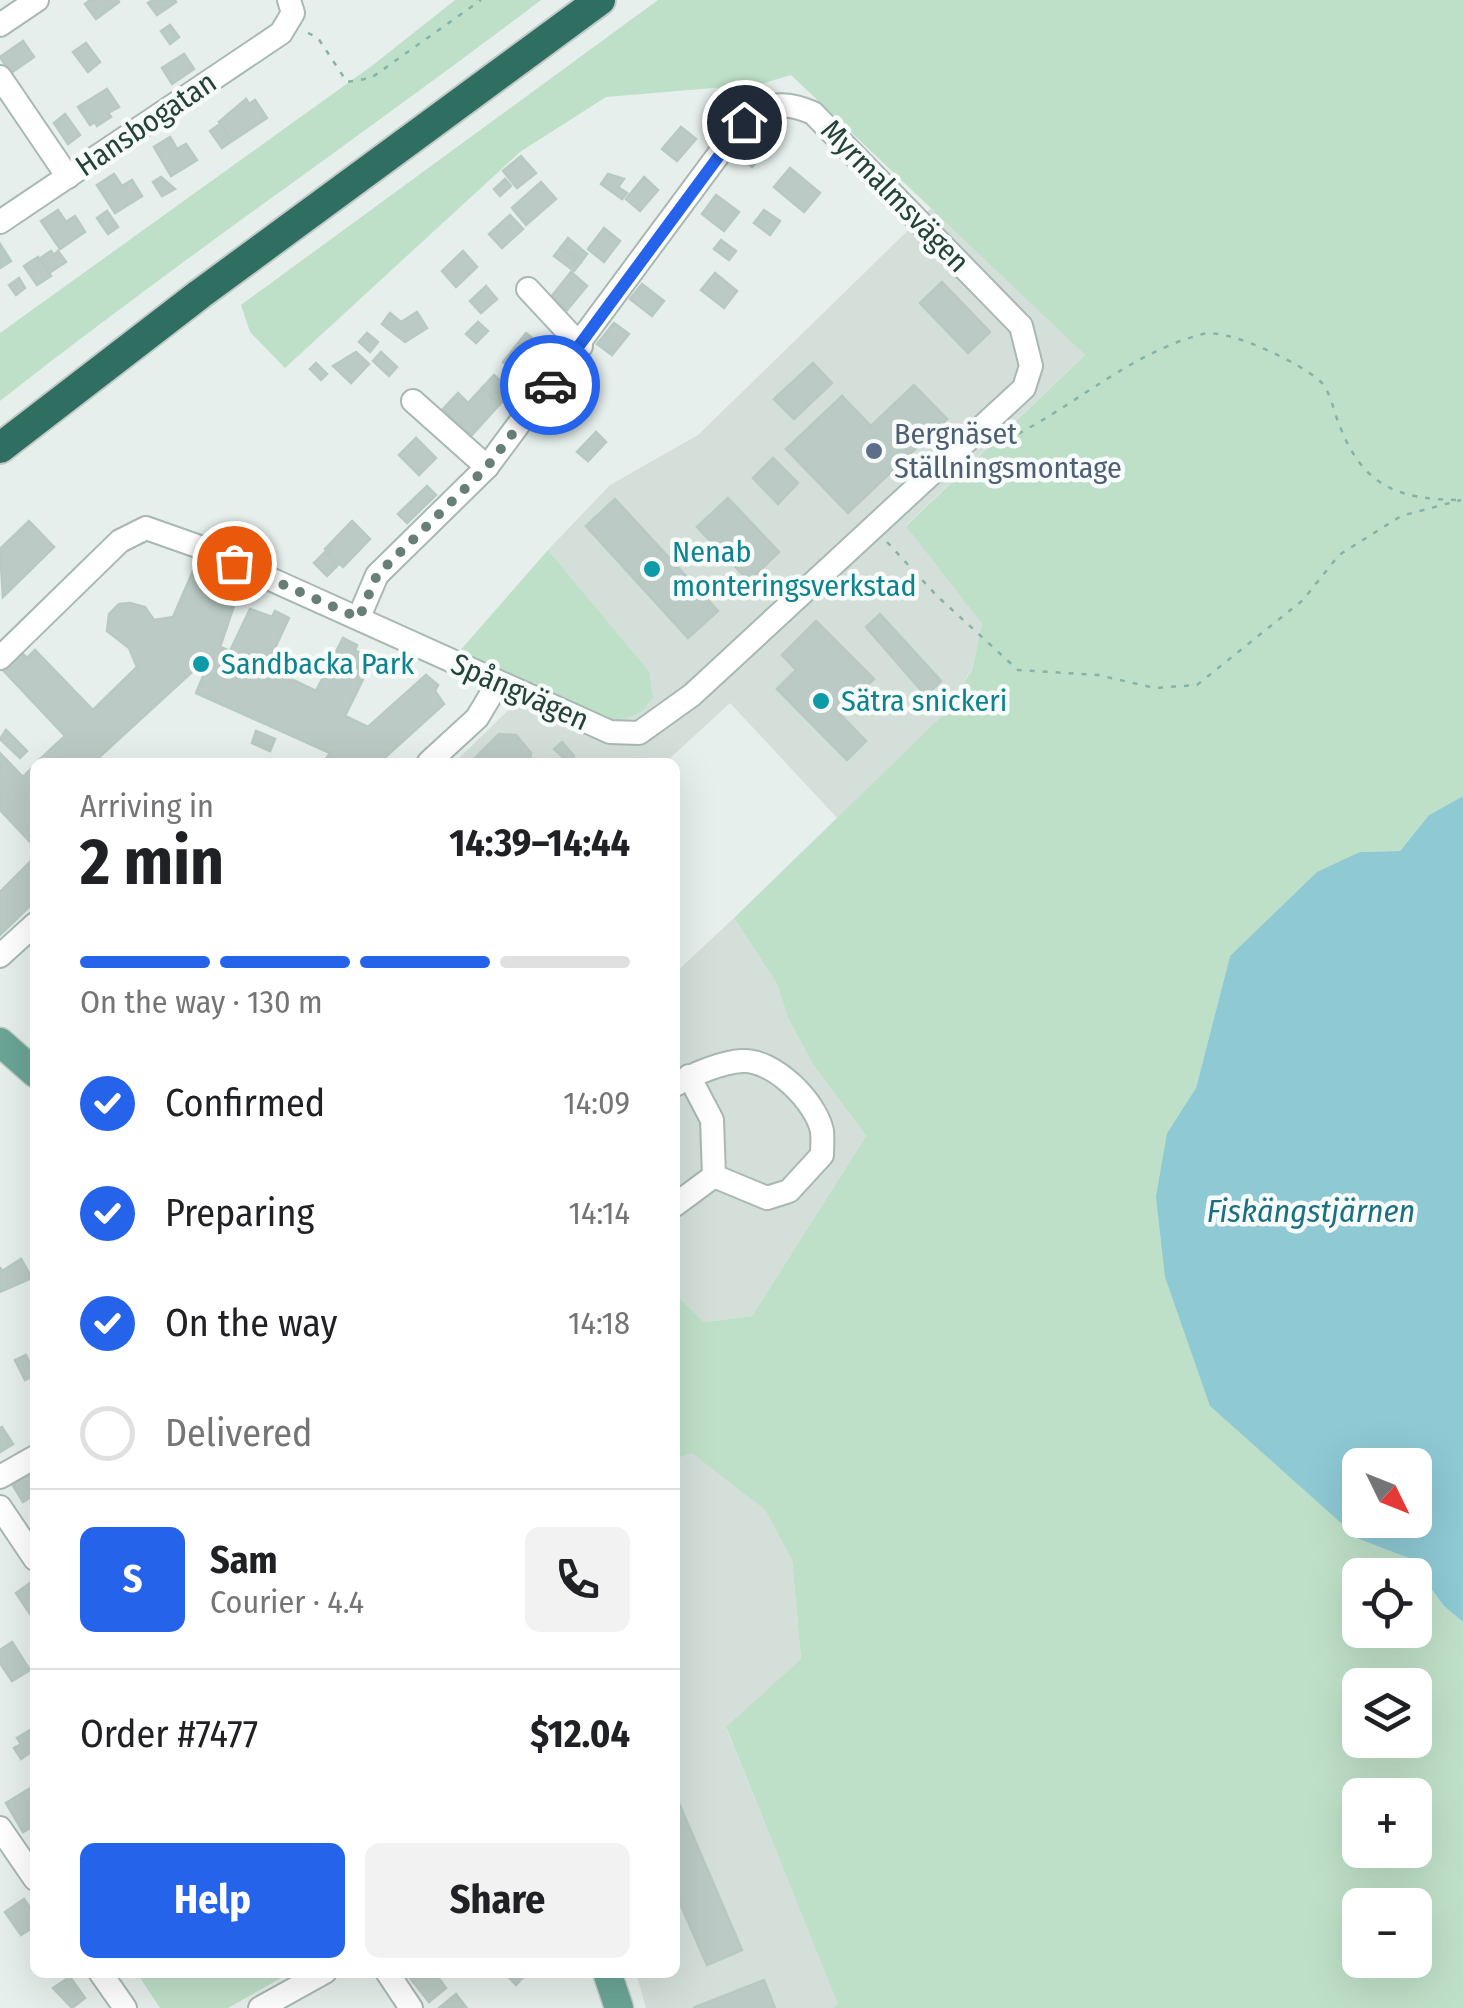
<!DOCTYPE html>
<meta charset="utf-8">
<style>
:root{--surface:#fff;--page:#f2f2f2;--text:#202124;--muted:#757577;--line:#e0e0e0;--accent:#2563eb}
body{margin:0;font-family:"Fira Sans Condensed",sans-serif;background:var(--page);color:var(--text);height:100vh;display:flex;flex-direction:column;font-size:38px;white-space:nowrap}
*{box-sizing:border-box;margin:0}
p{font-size:32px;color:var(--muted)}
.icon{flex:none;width:55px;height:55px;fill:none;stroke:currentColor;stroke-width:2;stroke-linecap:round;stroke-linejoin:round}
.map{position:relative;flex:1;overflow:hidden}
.sheet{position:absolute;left:30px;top:758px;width:650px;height:1220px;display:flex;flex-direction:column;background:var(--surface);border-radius:15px;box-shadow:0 10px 40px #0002}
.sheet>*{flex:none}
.needle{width:65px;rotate:133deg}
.tools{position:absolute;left:1342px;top:1448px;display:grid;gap:20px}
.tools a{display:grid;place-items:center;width:90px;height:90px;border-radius:15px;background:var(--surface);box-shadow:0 10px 40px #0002;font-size:50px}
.pin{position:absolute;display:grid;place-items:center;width:85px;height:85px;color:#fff;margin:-42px;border:5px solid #fff;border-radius:50%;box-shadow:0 2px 10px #0007}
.courier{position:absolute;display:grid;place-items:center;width:100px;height:100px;margin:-50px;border:8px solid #2563eb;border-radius:50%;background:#fff;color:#222;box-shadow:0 2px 12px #0007}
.head em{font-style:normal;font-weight:700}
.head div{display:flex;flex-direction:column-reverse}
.head{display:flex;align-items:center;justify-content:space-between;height:170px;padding:0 50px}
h1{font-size:65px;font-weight:700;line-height:75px}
.bar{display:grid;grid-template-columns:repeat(4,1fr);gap:15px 10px;align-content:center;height:120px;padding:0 50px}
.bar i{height:12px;border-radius:8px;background:var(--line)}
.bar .active{background:var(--accent)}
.bar p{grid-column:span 4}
.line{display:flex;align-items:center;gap:25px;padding:0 50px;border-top:2px solid var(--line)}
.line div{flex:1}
.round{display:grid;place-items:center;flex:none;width:105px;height:105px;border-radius:15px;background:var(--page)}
ol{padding:0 50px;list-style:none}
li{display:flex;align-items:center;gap:30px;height:110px}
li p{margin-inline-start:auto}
li .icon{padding:10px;border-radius:50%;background:var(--accent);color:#fff;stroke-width:4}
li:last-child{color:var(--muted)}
li i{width:55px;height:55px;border:5px solid var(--line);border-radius:50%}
.primary-button{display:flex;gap:20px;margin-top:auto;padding:20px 50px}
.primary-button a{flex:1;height:115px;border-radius:15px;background:var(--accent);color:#fff;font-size:40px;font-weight:700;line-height:115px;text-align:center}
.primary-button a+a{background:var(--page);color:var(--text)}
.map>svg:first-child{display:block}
.built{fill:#d4dfda}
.green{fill:#bfe0c8;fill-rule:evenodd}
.water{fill:#8ec9d4;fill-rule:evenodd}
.building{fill:#bbcac4;stroke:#b8c9c2;stroke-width:2.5}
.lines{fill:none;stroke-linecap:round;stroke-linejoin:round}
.minor-casing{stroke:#a8b8b2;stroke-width:26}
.major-casing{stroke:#c2cac8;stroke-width:31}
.highway-casing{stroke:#c2cac8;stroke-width:34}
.path{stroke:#86b3a5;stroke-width:2.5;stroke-dasharray:5 8;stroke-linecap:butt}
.minor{stroke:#fff;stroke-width:22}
.major{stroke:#6aa596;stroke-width:28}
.highway{stroke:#2f6f62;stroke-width:30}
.done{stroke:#687f78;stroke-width:10;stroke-dasharray:0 18}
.route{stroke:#2563eb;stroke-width:12}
.service-dot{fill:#5c6f8a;stroke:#f7fbf9;stroke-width:4}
.culture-dot{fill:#0f9aa8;stroke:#f7fbf9;stroke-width:4}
.labels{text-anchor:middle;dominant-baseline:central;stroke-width:9;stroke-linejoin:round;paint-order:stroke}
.street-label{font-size:30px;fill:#24423a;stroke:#f7fbf9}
.service-label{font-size:30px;fill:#4e5e75;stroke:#f7fbf9;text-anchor:start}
.culture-label{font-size:30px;fill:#0d838f;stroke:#f7fbf9;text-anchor:start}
.water-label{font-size:32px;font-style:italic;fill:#1c6f80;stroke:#f7fbf9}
</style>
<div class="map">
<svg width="1463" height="2008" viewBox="0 0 1463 2008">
<rect width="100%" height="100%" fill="#e6efeb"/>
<!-- built -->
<g class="built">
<polygon points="932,207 1085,355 906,525 982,624 972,669 943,715 839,820 730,703 666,762 455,762 533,686 649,671 548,550 610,485 698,435"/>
<polygon points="734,918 777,984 788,1018 814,1066 866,1136 752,1316 704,1322 675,1294 675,973"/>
<polygon points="692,1452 765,1510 792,1560 801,1659 726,1728 839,2005 832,2008 646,2008 636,1973 675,1972 675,1459"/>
</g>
<!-- green -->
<g class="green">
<path d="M455,0h86c-179,136 -365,262 -541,401v-68l373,-268z"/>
<path d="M658,0h805v796l-34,19 -29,36 -40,1 -130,104 -34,132 -29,45 192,406 50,18 35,49 19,16v386h-631l6,-4 -112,-277 75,-68 -9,-99 -27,-50 -73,-57 -17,6v-165l29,28 48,-6 114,-180 -52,-70 -26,-48 -11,-34 -43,-66 209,-203 29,-45 10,-46 -76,-98 179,-171 -294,-280 -30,9 -155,13 -86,55 -235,216 -35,-36 -9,-27zM1360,1575h55v55h-55zM1360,1685h55v55h-55zM1360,1795h55v55h-55zM1360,1905h55v55h-55z"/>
<polygon points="548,550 649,671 653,698 641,712 615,723 458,653"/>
<polygon points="137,1973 290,1973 228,2008 160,2008"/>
</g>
<!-- water -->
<path class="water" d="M1463,796v826l-19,-16 -35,-48 -50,-19 -149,-133 -45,-129 -9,-80 11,-64 29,-45 34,-132 87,-84 43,-20 40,-1 29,-36zM1360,1465h55v55h-55z"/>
<!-- building -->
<g class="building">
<polygon points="90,0 118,0 119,2 96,19 85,4"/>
<polygon points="153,0 175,0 176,2 157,15 148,3"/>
<polygon points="170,25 179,37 170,44 161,31"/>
<polygon points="23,41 34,57 11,73 0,57"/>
<polygon points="86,43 100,62 88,72 73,52"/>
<polygon points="184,54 194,69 172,84 162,68"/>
<polygon points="107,89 119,107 108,113 111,117 97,126 95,122 90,125 78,107"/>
<polygon points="246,99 249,104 255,100 267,118 232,141 219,122"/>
<polygon points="65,114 80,135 68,144 54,123"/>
<polygon points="220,124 232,141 222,148 210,131"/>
<polygon points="681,127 696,139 677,161 662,149"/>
<polygon points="170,137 177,149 186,144 197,160 171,176 154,147"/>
<polygon points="756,142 766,150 752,167 742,159"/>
<polygon points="521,156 536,173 517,188 503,171"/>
<polygon points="790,168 820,193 804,212 774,187"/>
<polygon points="114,174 122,186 132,180 142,196 115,213 97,185"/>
<polygon points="608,174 624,179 618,187 627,193 622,199 601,184"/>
<polygon points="161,177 175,189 162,196 153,182"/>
<polygon points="644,177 658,190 640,211 626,199"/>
<polygon points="505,179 511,186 500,196 494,189"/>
<polygon points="541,182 556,199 526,225 512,208"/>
<polygon points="716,195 739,212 724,231 702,214"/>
<polygon points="58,210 66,222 75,216 85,232 60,249 41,221"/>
<polygon points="764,210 780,221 770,235 754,223"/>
<polygon points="107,211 118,227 108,234 97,218"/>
<polygon points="510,215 523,229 502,248 489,234"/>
<polygon points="604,228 620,241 604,262 588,249"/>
<polygon points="568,238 587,254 581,262 561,247"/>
<polygon points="721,240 736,251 729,260 714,249"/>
<polygon points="0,244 11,261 0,268"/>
<polygon points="561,247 581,262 574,271 554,256"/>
<polygon points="51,251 54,255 58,251 66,262 49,273 39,259"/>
<polygon points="463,251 477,267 456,287 442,271"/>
<polygon points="38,257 51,276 37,285 24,266"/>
<polygon points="571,272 587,286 567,310 551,297"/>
<polygon points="715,273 737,291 724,308 701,290"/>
<polygon points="19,278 25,288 16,295 9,285"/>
<polygon points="942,282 990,332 968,353 920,303"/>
<polygon points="642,284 664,301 652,316 630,299"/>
<polygon points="486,286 497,299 481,313 470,301"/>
<polygon points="417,312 427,328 405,342 382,324 390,313 401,322"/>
<polygon points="478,322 488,331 476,343 466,334"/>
<polygon points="614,323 629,334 612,355 597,344"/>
<polygon points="367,333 378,342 370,352 359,342"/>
<polygon points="526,333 542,346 519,375 503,362"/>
<polygon points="356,352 369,364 351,383 333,366"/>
<polygon points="381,352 397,367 389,376 373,361"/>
<polygon points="316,363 327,374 321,380 310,369"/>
<polygon points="813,363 832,383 794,419 774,399"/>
<polygon points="494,375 512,392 499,405 482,388"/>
<polygon points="914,385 947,419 848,513 786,449 842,396 871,426"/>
<polygon points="482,388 499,405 471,436 442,410 458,393 468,403"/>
<polygon points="570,391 589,408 574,425 569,420 562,427 548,415"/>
<polygon points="596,432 606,442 588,461 577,452"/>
<polygon points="416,438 436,458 419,475 399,455"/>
<polygon points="773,458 798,483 778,504 753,478"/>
<polygon points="427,486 436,495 407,523 398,514"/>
<polygon points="728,498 779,552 749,581 697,527"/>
<polygon points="615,499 718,611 688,638 586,526"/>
<polygon points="29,521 54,547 3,597 0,549"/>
<polygon points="352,521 370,539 343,567 325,549"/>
<polygon points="325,552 338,565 327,576 314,563"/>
<polygon points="193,571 222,580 221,588 236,600 220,647 230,651 250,609 272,617 275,611 289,618 266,667 316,691 343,638 357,645 355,650 372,661 345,716 368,727 426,675 438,685 435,691 444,704 380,762 324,762 330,753 196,693 204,674 193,671 94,762 37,762 65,736 2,669 21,652 27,658 35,650 93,710 137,667 129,648 107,631 109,614 119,604 130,603 145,607 154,620 173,617"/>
<polygon points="880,614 941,681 926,696 866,627"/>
<polygon points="816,621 874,679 839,713 866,741 847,760 777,689 796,670 782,655"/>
<polygon points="6,730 27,751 20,758 0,739"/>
<polygon points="256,731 275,739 270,751 252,743"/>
<polygon points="499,734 516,735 531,753 530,762 471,762"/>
<polygon points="562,742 574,756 568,762 554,749"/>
<polygon points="0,753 23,777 35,765 35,847 0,810"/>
<polygon points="35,857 35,901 0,935 0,892"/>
<polygon points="21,1259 32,1278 0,1292 0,1267 2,1271"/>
<polygon points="26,1355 35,1375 25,1380 15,1360"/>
<polygon points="2,1427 13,1444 0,1452 0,1428"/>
<polygon points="33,1472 35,1494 23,1502 12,1484"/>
<polygon points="30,1583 35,1611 30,1614 16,1593"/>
<polygon points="12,1642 30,1670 12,1681 0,1663 0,1650"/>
<polygon points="30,1730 35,1734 35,1749 21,1759 14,1748 21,1744 17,1738"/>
<polygon points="29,1789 35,1799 35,1825 23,1832 6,1803"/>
<polygon points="675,1794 742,1950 707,1965 675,1892"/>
<polygon points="24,1899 35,1915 35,1926 21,1935 5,1912"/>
<polygon points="415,1972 434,1972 446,1988 429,2002 409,1977"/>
<polygon points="504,1972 528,1972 516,1985"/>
<polygon points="70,1977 85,1998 72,2008 53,1988"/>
<polygon points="764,1980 775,2008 693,2008"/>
<polygon points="456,1994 466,2007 439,2008"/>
</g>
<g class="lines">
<defs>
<g id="minor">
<polyline points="0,25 37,0"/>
<polyline points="0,77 68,177"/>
<polyline points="0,222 281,33 293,13 289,0"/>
<polyline points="528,289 581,346"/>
<polyline points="413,401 487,467"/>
<path d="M0,658l120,-117 26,-13 51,18 413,186 29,1 53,-38 332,-307 7,-22 -10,-40 -208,-213c-36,-16 -56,-7 -80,22l-246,332 -110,108 -18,42"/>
<polyline points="429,762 477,718 498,683"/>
<polyline points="0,956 35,924"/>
<path d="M675,1085c18,-11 47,-23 67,-24 32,-2 74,41 80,70 1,8 0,17 0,24l-33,36 -22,7 -53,-22 -2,-56 -23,-44"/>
<polyline points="675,1205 714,1176"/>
<polyline points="0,1477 35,1457"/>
<polyline points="0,1507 35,1559"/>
<polyline points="0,1828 35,1879"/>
<polyline points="100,1972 125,2008"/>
<polyline points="387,1972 411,2008"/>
<polyline points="260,2008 325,1972"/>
</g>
<g id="major">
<polyline points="0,1042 35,1073"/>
<polyline points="607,1972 619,2008"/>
</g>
<polyline id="highway" points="0,448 200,294 600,0"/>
</defs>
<!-- minor casing -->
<use href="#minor" class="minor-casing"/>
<!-- major casing -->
<use href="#major" class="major-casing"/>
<!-- highway casing -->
<use href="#highway" class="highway-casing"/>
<!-- path -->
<g class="path">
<polyline points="308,33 318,38 347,82 371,78 481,0"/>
<path d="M995,445c72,-31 130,-91 208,-111 25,-6 100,30 118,48 9,9 13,30 18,42 24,63 59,76 124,76"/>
<polyline points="887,542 937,596 1018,670 1098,675 1155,688 1197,685 1303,600 1339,555 1401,516 1461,500"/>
</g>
<!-- minor -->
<use href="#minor" class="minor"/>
<!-- major -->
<use href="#major" class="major"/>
<!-- highway -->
<use href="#highway" class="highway"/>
</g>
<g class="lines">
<!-- done -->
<polyline class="done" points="234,563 359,618 377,575 487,467 550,385"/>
<!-- route -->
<polyline class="route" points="550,385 744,122"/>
</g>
<!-- markers -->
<circle class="service-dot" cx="874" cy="451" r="10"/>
<g class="culture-dot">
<circle cx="652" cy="569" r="10"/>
<circle cx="201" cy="664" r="10"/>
<circle cx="821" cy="701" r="10"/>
</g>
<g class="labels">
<!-- street labels -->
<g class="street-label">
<text transform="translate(146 124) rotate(-34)">Hansbogatan</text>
<text transform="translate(895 196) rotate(46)">Myrmalmsvägen</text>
<text transform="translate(520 692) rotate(24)">Spångvägen</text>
</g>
<!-- service labels -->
<g class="service-label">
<text x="894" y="434">Bergnäset<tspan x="894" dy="34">Ställningsmontage</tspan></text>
</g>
<!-- culture labels -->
<g class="culture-label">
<text x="672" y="552">Nenab<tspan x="672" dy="34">monteringsverkstad</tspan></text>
<text x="221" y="664">Sandbacka Park</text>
<text x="841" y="701">Sätra snickeri</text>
</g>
<!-- water labels -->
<g class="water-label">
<text x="1311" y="1211">Fiskängstjärnen</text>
</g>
</g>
</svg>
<div class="tools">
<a><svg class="needle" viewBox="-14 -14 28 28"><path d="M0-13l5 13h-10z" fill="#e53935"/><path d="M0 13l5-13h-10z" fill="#757577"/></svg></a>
<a><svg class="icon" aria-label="locate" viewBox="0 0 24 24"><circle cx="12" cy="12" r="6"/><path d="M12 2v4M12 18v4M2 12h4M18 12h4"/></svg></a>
<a><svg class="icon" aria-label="layers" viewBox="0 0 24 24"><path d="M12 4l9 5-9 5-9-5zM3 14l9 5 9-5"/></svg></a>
<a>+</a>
<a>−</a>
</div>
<div class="pin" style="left:234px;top:563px;background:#ea580c"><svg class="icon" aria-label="bag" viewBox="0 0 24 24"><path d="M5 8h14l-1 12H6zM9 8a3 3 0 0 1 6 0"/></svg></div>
<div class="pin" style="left:744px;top:122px;background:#1f2937"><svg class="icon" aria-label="home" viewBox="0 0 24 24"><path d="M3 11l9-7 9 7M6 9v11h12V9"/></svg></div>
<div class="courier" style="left:550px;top:385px"><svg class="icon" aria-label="car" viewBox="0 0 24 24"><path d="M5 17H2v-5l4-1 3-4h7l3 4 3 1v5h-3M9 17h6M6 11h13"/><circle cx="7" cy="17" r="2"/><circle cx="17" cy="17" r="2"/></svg></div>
<section class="sheet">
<div class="head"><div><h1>2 min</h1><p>Arriving in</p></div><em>14:39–14:44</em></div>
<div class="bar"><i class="active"></i><i class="active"></i><i class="active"></i><i></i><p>On the way · 130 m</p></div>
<ol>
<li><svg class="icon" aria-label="check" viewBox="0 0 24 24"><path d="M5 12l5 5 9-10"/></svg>Confirmed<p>14:09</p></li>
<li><svg class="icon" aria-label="check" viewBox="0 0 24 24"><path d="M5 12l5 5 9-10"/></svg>Preparing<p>14:14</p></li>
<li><svg class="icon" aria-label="check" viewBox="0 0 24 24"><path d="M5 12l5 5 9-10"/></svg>On the way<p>14:18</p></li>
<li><i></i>Delivered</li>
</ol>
<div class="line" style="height:180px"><b class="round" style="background:var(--accent);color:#fff">S</b><div><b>Sam</b><p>Courier · 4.4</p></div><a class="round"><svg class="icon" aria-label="phone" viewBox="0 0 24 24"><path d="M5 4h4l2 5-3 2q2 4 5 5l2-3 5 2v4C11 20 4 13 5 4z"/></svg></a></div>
<div class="line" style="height:130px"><div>Order #7477</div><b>$12.04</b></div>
<div class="primary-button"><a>Help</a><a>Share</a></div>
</section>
</div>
